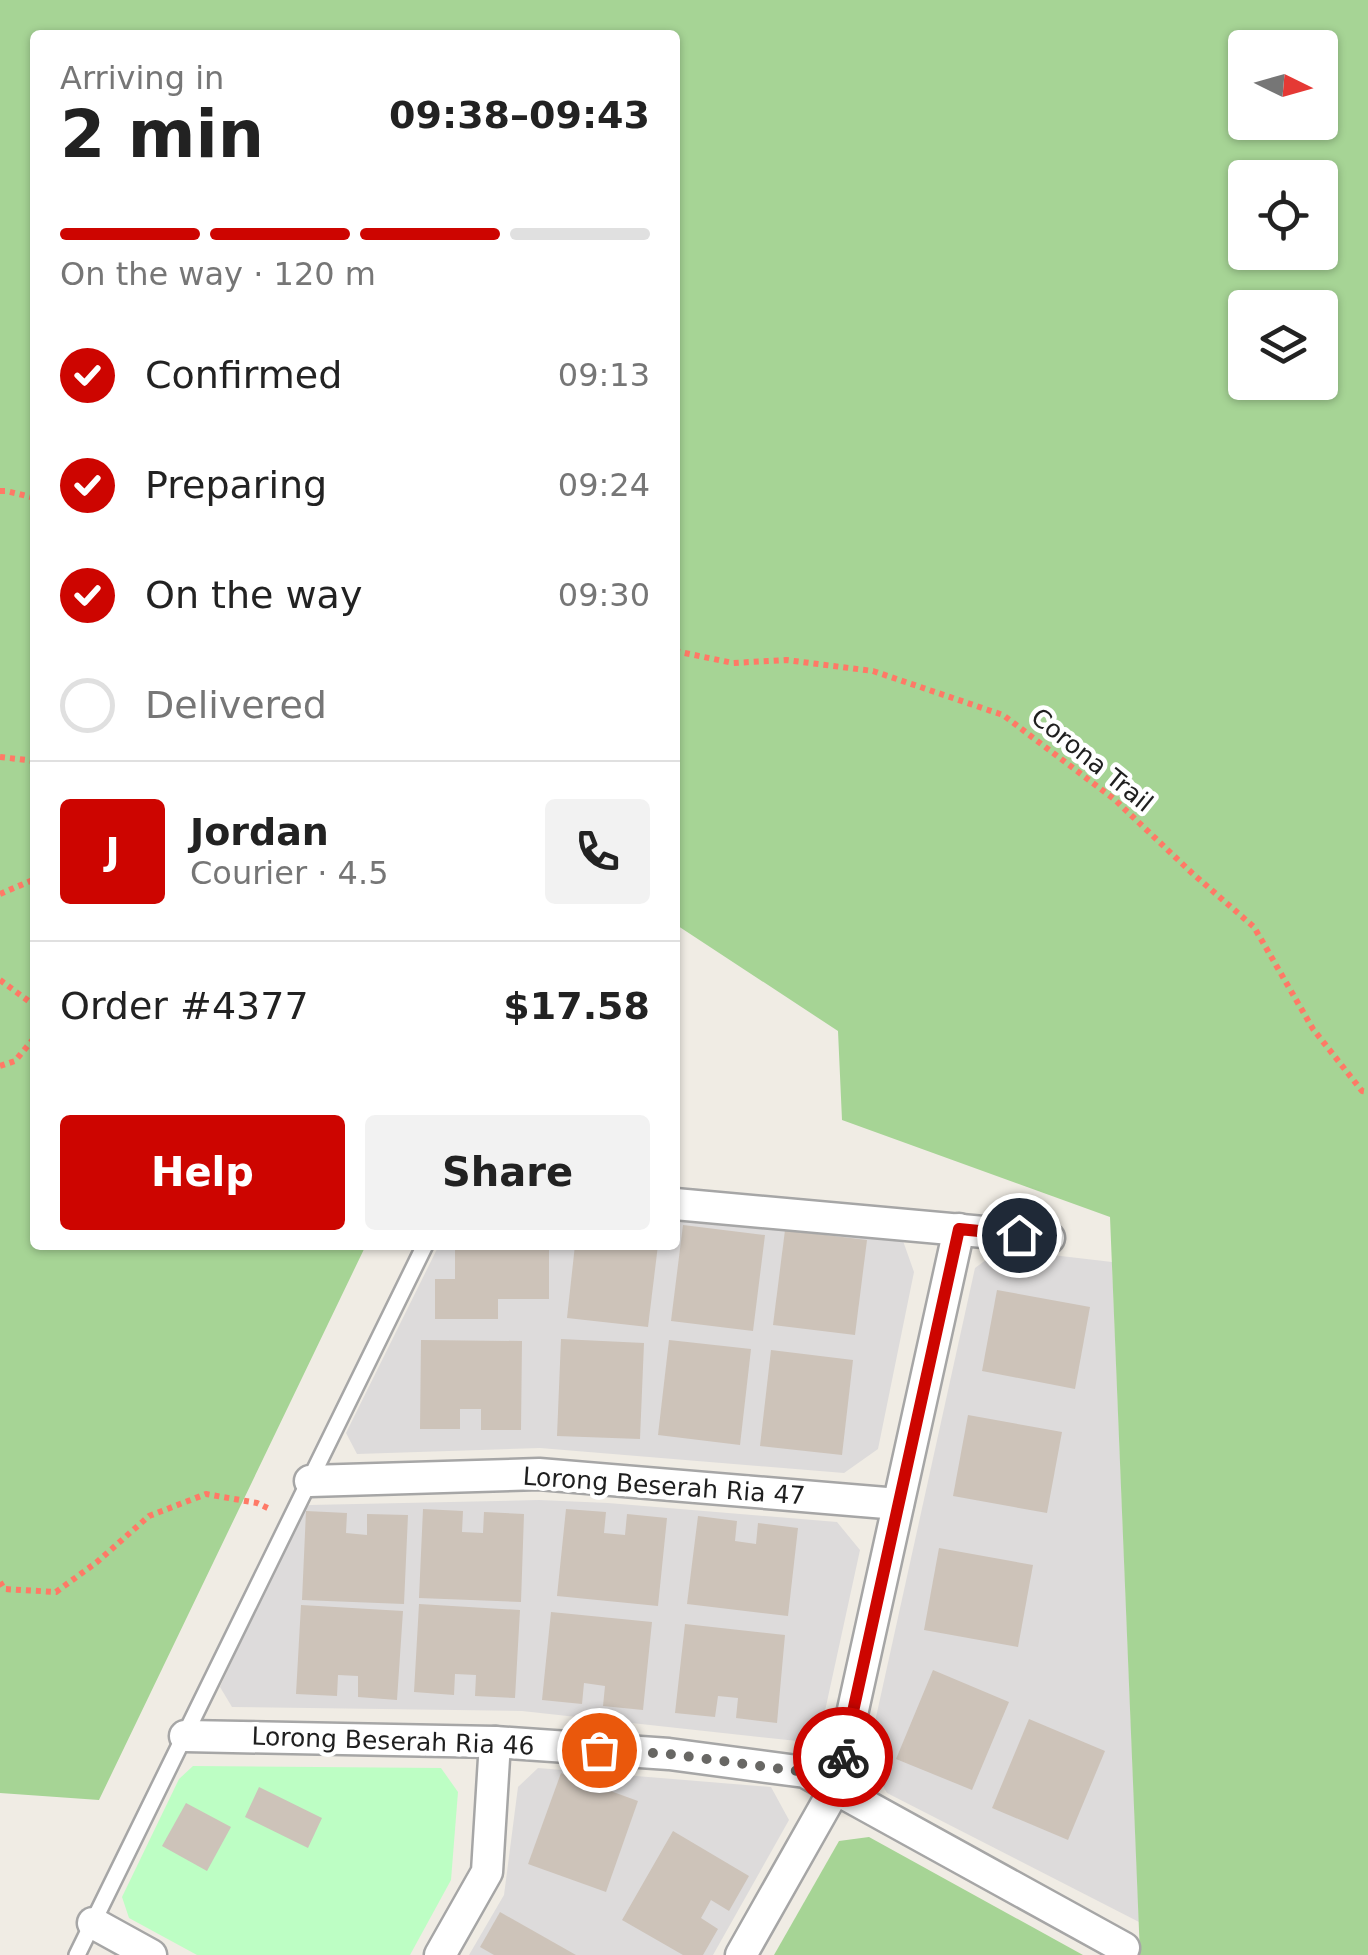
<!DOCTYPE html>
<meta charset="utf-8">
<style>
:root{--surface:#fff;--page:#f2f2f2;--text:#222;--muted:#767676;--line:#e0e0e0;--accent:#cd0500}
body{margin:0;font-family:"DejaVu Sans",sans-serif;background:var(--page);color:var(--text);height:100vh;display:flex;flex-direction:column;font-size:38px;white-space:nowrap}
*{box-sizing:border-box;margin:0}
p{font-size:32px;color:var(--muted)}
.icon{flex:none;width:55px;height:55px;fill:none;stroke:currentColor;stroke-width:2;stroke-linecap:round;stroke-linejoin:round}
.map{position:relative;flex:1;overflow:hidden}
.drawer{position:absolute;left:30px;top:30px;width:650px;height:1220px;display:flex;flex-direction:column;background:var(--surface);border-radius:10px;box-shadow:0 2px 8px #0004}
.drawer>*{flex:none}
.needle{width:65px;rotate:95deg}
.controls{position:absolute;left:1228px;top:30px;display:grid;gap:20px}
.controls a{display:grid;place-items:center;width:110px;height:110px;border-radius:10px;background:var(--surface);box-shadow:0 2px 8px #0004;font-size:50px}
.pin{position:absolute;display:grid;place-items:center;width:85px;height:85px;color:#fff;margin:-42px;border:5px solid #fff;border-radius:50%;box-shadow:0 2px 10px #0007}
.courier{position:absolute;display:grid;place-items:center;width:100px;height:100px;margin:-50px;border:8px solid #cd0500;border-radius:50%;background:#fff;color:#222;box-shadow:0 2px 12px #0007}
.head em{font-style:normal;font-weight:800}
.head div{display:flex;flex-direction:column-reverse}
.head{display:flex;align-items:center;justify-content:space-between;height:170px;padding:0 30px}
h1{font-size:65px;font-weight:800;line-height:75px}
.bar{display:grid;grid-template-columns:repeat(4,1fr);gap:15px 10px;align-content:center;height:120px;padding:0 30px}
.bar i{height:12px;border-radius:8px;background:var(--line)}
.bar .on{background:var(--accent)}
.bar p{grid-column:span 4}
.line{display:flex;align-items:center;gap:25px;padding:0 30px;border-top:2px solid var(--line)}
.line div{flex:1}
.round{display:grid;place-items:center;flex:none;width:105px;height:105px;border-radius:10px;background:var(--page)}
ol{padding:0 30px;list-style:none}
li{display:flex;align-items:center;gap:30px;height:110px}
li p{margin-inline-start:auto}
li .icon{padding:10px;border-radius:50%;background:var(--accent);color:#fff;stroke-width:4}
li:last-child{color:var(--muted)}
li i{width:55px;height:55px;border:5px solid var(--line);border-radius:50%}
.primary-button{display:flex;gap:20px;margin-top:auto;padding:20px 30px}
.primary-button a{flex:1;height:115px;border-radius:10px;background:var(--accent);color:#fff;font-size:40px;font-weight:800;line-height:115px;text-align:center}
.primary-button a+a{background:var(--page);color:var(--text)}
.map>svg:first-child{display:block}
.residential{fill:#dddbdb}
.forest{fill:#a6d495;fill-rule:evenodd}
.park{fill:#bdfec4}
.building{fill:#cdc3b9}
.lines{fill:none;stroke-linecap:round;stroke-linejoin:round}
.lane-casing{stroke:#a6a6a6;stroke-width:20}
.street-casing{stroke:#a6a6a6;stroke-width:35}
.path{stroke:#ff7966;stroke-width:6;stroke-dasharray:5 5;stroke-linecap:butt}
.lane{stroke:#fff;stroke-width:15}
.street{stroke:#fff;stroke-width:30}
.done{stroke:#686764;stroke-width:10;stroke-dasharray:0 18}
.route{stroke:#cd0500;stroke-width:12}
.labels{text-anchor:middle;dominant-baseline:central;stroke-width:9;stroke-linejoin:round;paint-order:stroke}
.street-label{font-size:25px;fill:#1f1f1f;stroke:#fff}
</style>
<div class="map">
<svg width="1368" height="1955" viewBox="0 0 1368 1955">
<rect width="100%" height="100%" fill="#f0ece4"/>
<!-- residential -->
<g class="residential">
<polygon points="675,1221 760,1224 902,1238 914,1272 878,1449 844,1473 540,1448 357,1454 346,1433 439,1245 675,1245"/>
<polygon points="1001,1249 1112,1262 1139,1922 887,1793 867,1758 975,1268"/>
<polygon points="539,1500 608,1503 837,1522 860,1550 823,1720 797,1741 522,1711 232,1707 220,1687 298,1518 309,1505"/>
<polygon points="538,1768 771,1787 789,1820 713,1955 469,1955 504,1895 518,1787"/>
</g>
<!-- forest -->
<g class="forest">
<path d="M0,0h1368v1955h-228l-30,-738 -268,-97 -4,-89 -163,-107v-889h-640v1210h331l-267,555 -99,-7zM1245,48h75v74h-75zM1245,178h75v74h-75zM1245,308h75v74h-75z"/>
<polygon points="869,1837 1083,1955 774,1955 839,1841"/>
</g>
<!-- park -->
<polygon class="park" points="193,1766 441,1768 458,1792 451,1880 410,1955 197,1955 129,1918 122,1897 179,1779"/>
<!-- building -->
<g class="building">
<polygon points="683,1225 765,1235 753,1331 671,1321"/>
<polygon points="785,1230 867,1240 855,1335 773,1325"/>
<polygon points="455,1245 489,1245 489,1249 510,1250 510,1245 549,1245 549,1299 498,1299 498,1319 435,1319 435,1279 455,1279"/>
<polygon points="575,1245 658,1245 648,1327 567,1318"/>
<polygon points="997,1290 1090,1307 1075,1389 982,1371"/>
<polygon points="561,1339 644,1343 640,1439 557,1436"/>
<polygon points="421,1340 522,1341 521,1430 481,1430 481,1409 460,1409 460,1429 420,1429"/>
<polygon points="669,1340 751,1349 740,1445 658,1435"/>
<polygon points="771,1350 853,1360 842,1455 760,1446"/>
<polygon points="968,1415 1062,1432 1047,1513 953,1496"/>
<polygon points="423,1509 463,1511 462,1532 483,1533 484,1512 524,1514 521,1602 419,1598"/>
<polygon points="566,1509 606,1512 604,1533 625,1535 627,1514 667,1518 658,1606 557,1596"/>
<polygon points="306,1511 347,1513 346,1533 367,1535 367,1514 408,1515 404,1604 302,1600"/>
<polygon points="698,1516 737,1521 735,1541 756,1544 758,1523 798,1528 788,1616 687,1604"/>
<polygon points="939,1548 1033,1565 1018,1647 924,1630"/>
<polygon points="419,1604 520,1610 515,1698 475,1696 476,1675 455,1674 454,1695 414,1692"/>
<polygon points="301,1605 403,1611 397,1700 358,1697 358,1676 338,1675 337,1696 296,1694"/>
<polygon points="551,1612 652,1622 643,1710 603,1706 605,1686 584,1683 582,1704 542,1700"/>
<polygon points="685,1624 785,1635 777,1723 736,1718 738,1698 718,1696 715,1717 675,1713"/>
<polygon points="933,1670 1009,1702 972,1790 896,1759"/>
<polygon points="1029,1719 1105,1751 1068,1840 992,1808"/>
<polygon points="561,1773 638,1801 606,1892 528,1864"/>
<polygon points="259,1787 322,1818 308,1848 245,1817"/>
<polygon points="186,1803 231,1827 207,1871 162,1846"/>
<polygon points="673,1831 749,1876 729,1911 711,1900 701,1918 718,1929 703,1955 683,1955 622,1920"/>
<polygon points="500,1912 576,1955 494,1955 480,1947"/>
</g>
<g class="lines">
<defs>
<polyline id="lane" points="77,1955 425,1245"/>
<g id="street">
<polyline points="675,1204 1049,1238"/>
<polyline points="310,1481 539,1474 898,1504"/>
<polyline points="185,1736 495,1742 669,1754 805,1772 1124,1948"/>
<polyline points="93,1923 151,1955"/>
<polyline points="440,1955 487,1872 495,1742"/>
<polyline points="741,1955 836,1787 959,1229"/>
</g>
</defs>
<!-- lane casing -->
<use href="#lane" class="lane-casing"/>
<!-- street casing -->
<use href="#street" class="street-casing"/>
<!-- path -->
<g class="path">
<polyline points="0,491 6,491 35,498"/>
<polyline points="675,651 733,663 786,660 873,671 1003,715 1114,799 1192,873 1254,927 1313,1029 1362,1091 1368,1092"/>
<polyline points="0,757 35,761"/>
<polyline points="0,894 35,879"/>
<polyline points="0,980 34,1005 35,1011"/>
<polyline points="0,1066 15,1061 35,1037"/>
<polyline points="0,1582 4,1589 56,1592 97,1562 149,1516 206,1494 257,1503 272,1510"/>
</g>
<!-- lane -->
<use href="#lane" class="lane"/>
<!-- street -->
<use href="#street" class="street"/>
</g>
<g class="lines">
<!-- done -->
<polyline class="done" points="599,1750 669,1754 805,1772 836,1788 843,1757"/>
<!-- route -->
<polyline class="route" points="843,1757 959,1229 1019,1235"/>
</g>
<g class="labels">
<!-- street labels -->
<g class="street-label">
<text transform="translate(1092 760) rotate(39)">Corona Trail</text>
<text transform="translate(664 1486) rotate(4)">Lorong Beserah Ria 47</text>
<text transform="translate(393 1741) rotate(2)">Lorong Beserah Ria 46</text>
</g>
</g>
</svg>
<div class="controls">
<a><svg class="needle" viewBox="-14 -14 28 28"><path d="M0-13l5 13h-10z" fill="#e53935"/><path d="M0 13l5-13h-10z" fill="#767676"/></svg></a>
<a><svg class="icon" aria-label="locate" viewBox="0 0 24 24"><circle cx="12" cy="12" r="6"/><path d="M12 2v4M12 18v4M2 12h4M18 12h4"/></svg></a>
<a><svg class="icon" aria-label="layers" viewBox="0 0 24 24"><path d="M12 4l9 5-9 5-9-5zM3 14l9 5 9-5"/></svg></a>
</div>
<div class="pin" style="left:599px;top:1750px;background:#ea580c"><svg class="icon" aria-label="bag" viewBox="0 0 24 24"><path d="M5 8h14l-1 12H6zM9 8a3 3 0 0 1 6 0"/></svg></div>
<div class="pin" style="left:1019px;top:1235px;background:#1f2937"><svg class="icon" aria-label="home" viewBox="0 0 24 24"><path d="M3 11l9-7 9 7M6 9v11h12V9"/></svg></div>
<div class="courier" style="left:843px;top:1757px"><svg class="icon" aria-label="bike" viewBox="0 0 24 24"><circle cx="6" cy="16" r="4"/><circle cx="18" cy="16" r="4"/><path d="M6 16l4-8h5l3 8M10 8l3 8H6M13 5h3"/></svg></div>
<section class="drawer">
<div class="head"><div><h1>2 min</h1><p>Arriving in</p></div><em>09:38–09:43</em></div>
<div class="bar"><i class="on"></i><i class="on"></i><i class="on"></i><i></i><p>On the way · 120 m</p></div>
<ol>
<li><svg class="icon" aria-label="check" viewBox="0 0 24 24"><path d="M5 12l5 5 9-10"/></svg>Confirmed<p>09:13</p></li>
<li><svg class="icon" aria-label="check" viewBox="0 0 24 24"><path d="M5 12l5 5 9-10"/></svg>Preparing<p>09:24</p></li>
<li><svg class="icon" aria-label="check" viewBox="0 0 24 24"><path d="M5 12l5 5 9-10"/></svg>On the way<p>09:30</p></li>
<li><i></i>Delivered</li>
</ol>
<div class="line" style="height:180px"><b class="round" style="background:var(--accent);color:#fff">J</b><div><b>Jordan</b><p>Courier · 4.5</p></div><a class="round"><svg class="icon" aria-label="phone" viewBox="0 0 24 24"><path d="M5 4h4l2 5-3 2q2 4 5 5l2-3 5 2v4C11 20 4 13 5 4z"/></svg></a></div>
<div class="line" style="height:130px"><div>Order #4377</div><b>$17.58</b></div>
<div class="primary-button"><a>Help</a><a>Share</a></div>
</section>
</div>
